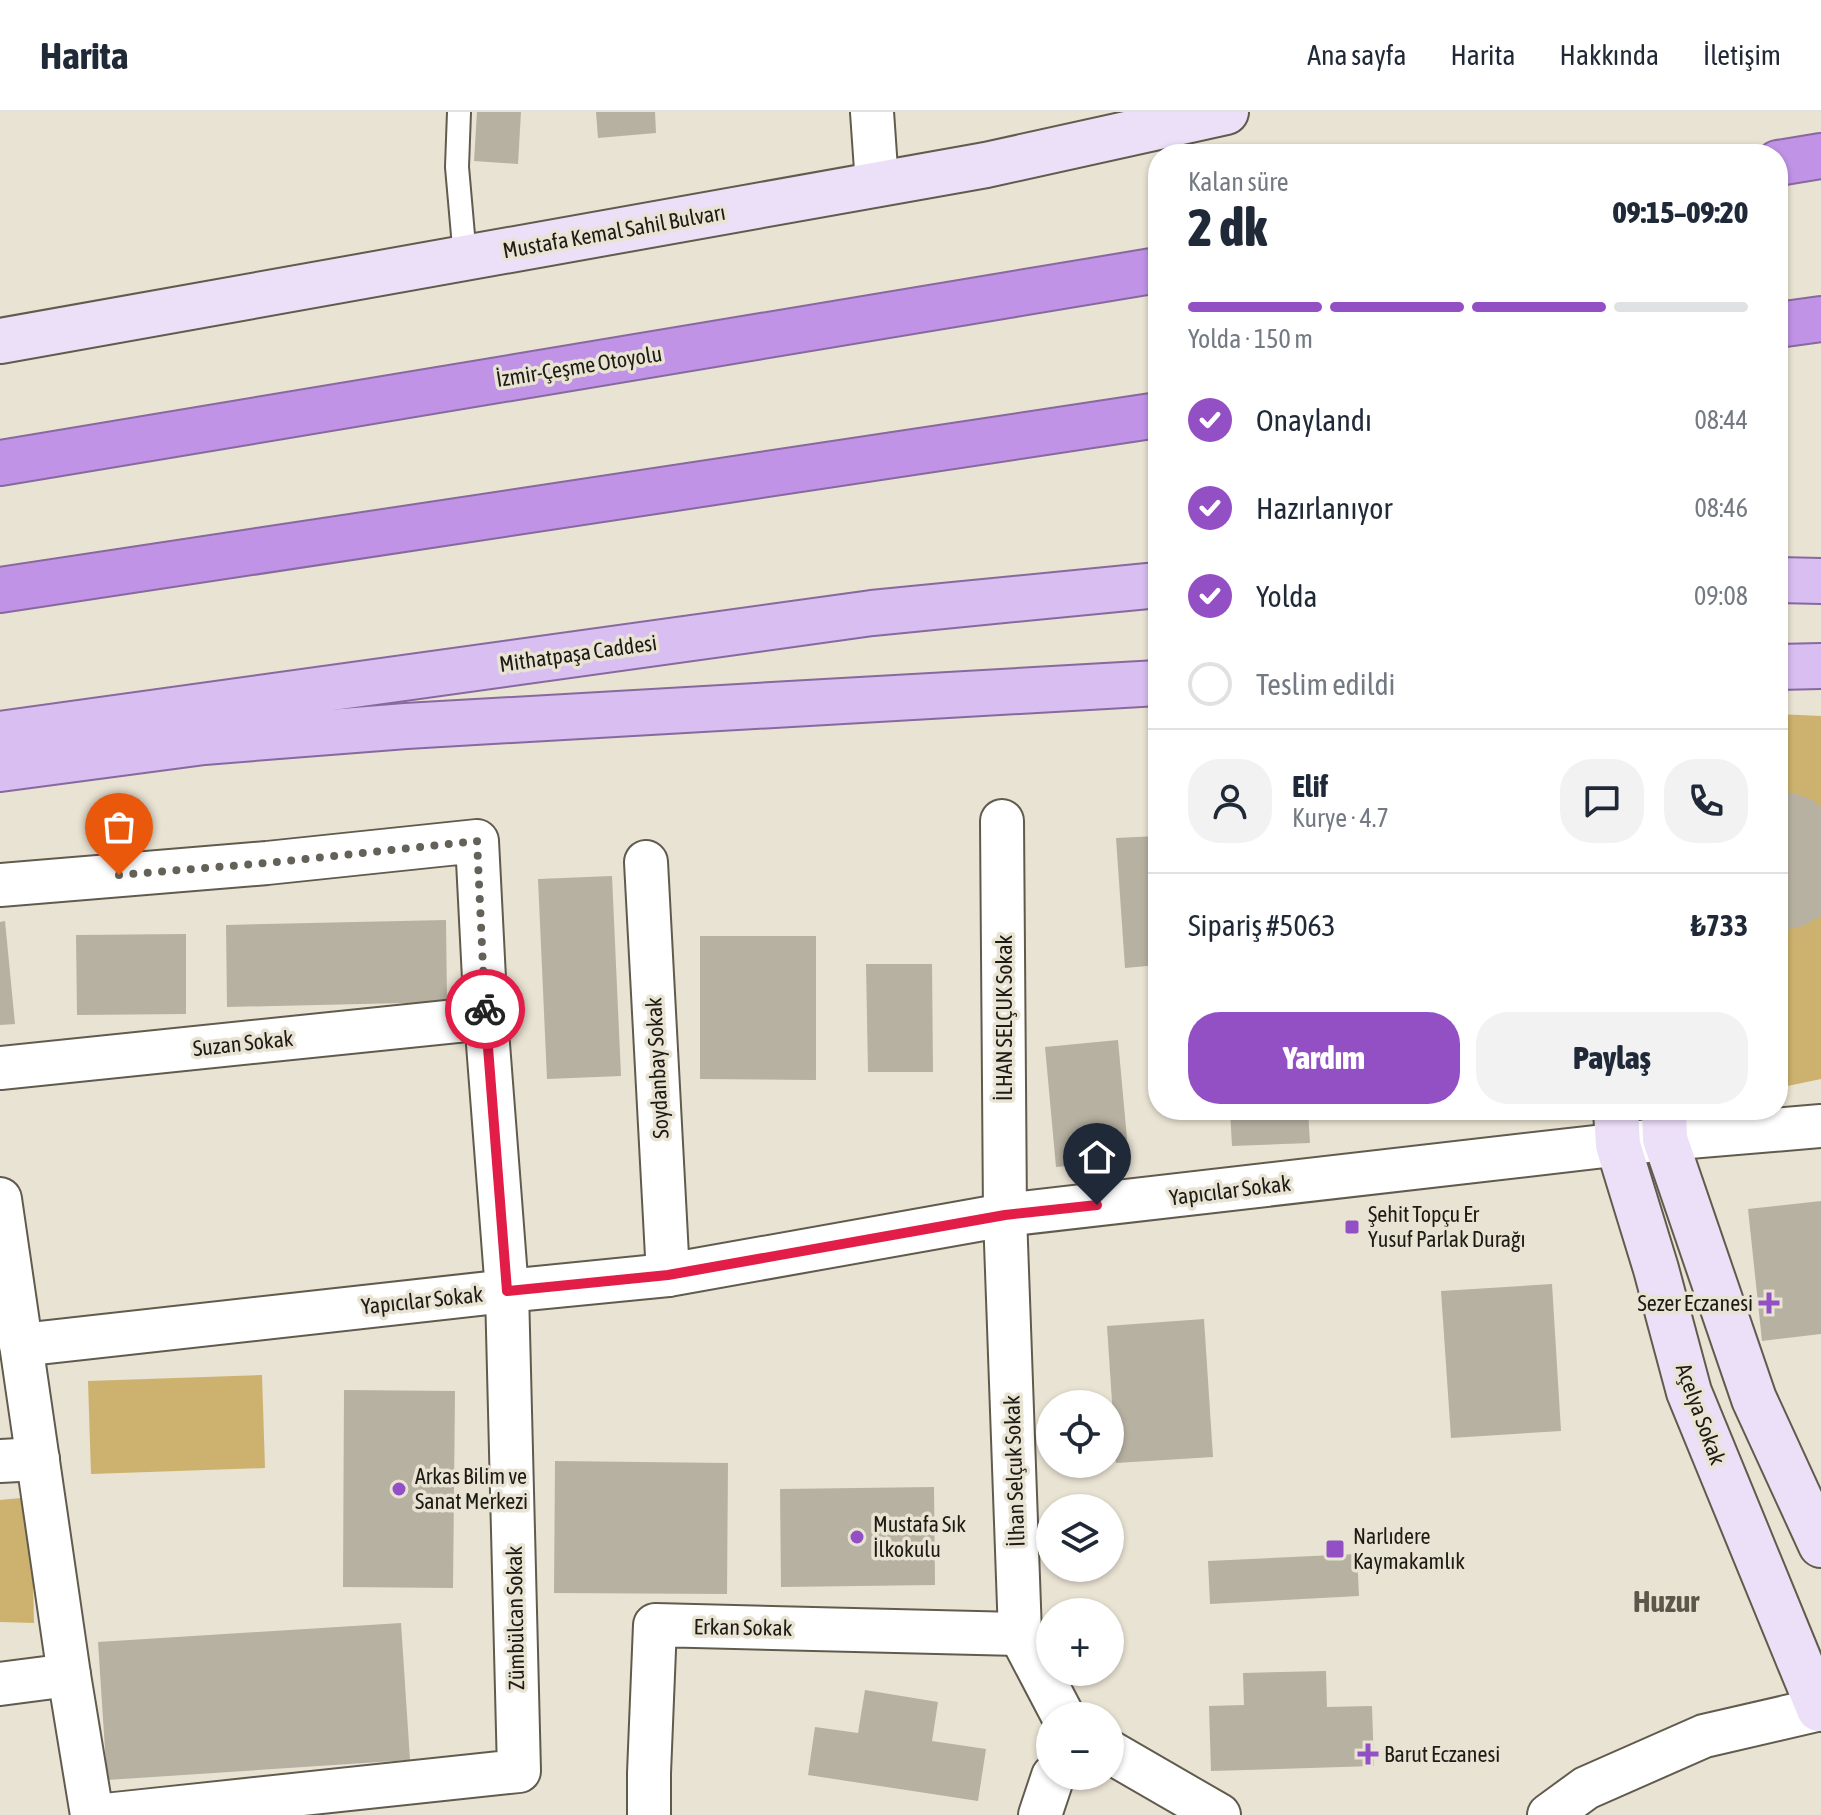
<!DOCTYPE html>
<html lang="tr">
<meta charset="utf-8">
<style>
:root{--surface:#fff;--page:#f2f2f3;--text:#1f2937;--muted:#747a83;--line:#e0e1e3;--accent:#9350c5}
body{margin:0;font-family:"Asap Condensed",sans-serif;background:var(--page);color:var(--text);height:100vh;display:flex;flex-direction:column;font-size:30px;white-space:nowrap}
*{box-sizing:border-box;margin:0}
p{font-size:26px;color:var(--muted)}
.icon{flex:none;width:44px;height:44px;fill:none;stroke:currentColor;stroke-width:2;stroke-linecap:round;stroke-linejoin:round}
.map{position:relative;flex:1;overflow:hidden}
.side{position:absolute;left:1148px;top:32px;width:640px;height:976px;display:flex;flex-direction:column;background:var(--surface);border-radius:32px;box-shadow:0 2px 6px #0004}
.side>*{flex:none}
.fabs{position:absolute;left:1036px;top:1278px;display:grid;gap:16px}
.fabs a{display:grid;place-items:center;width:88px;height:88px;border-radius:50%;background:var(--surface);box-shadow:0 2px 6px #0004;font-size:40px}
.pin{position:absolute;display:grid;place-items:center;width:68px;height:68px;color:#fff;margin:-82px -34px;border-radius:50% 50% 50% 0;rotate:-45deg;box-shadow:0 0 8px #0007}
.pin .icon{rotate:45deg}
.courier{position:absolute;display:grid;place-items:center;width:80px;height:80px;margin:-40px;border:6px solid #e11d48;border-radius:50%;background:#fff;color:#222;box-shadow:0 2px 10px #0007}
.overview em{font-style:normal;font-weight:800}
.overview div{display:flex;flex-direction:column-reverse}
.overview{display:flex;align-items:center;justify-content:space-between;height:136px;padding:0 40px}
h1{font-size:52px;font-weight:800;line-height:60px}
.bar{display:grid;grid-template-columns:repeat(4,1fr);gap:12px 8px;align-content:center;height:96px;padding:0 40px}
.bar i{height:10px;border-radius:6px;background:var(--line)}
.bar .on{background:var(--accent)}
.bar p{grid-column:span 4}
.line{display:flex;align-items:center;gap:20px;padding:0 40px;border-top:2px solid var(--line)}
.line div{flex:1}
.round{display:grid;place-items:center;flex:none;width:84px;height:84px;border-radius:32px;background:var(--page)}
ol{padding:0 40px;list-style:none}
li{display:flex;align-items:center;gap:24px;height:88px}
li p{margin-inline-start:auto}
li .icon{padding:8px;border-radius:50%;background:var(--accent);color:#fff;stroke-width:4}
li:last-child{color:var(--muted)}
li i{width:44px;height:44px;border:4px solid var(--line);border-radius:50%}
.button{display:flex;gap:16px;margin-top:auto;padding:16px 40px}
.button a{flex:1;height:92px;border-radius:32px;background:var(--accent);color:#fff;font-size:32px;font-weight:800;line-height:92px;text-align:center}
.button a+a{background:var(--page);color:var(--text)}
header{display:flex;align-items:center;gap:48px;box-sizing:border-box;height:112px;padding:0 40px;background:var(--surface);border-bottom:2px solid var(--line)}
header strong{font-size:38px}
nav{display:flex;gap:44px;margin-inline-start:auto;font-size:28px}
.map>svg:first-child{display:block}
.green{fill:#cdb26f}
.building{fill:#b7b1a2}
.lines{fill:none;stroke-linecap:round;stroke-linejoin:round}
.lane-casing{stroke:#615b4e;stroke-width:26}
.street-casing{stroke:#615b4e;stroke-width:46}
.secondary-casing{stroke:#615b4e;stroke-width:48}
.primary-casing{stroke:#87699e;stroke-width:48}
.highway-casing{stroke:#87699e;stroke-width:48}
.lane{stroke:#fff;stroke-width:22}
.street{stroke:#fff;stroke-width:42}
.secondary{stroke:#ecdff8;stroke-width:44}
.primary{stroke:#d9bef1;stroke-width:44}
.highway{stroke:#c093e7;stroke-width:44}
.done{stroke:#646158;stroke-width:8;stroke-dasharray:0 14.4}
.route{stroke:#e11d48;stroke-width:10}
.poi-dot{fill:#9350c5;stroke:#e9e3d3;stroke-width:3}
.labels{text-anchor:middle;dominant-baseline:central;stroke-width:7;stroke-linejoin:round;paint-order:stroke}
.street-label{font-size:22px;fill:#1d1b15;stroke:#e9e3d3}
.poi-label{font-size:22px;fill:#1d1b15;stroke:#e9e3d3;text-anchor:start}
.district-label{font-size:30px;font-weight:bold;fill:#5c574a;stroke:#e9e3d3}
</style>
<header>
<strong>Harita</strong>
<nav><a>Ana sayfa</a><a>Harita</a><a>Hakkında</a><a>İletişim</a></nav>
</header>
<div class="map">
<svg width="1821" height="1703" viewBox="0 0 1821 1703">
<rect width="100%" height="100%" fill="#e9e3d3"/>
<!-- green -->
<g class="green">
<polygon points="1778,602 1821,604 1821,967 1778,976"/>
<polygon points="262,1263 265,1356 91,1362 88,1269"/>
<polygon points="31,1385 34,1511 0,1510 0,1388"/>
</g>
<!-- building -->
<g class="building">
<polygon points="477,0 521,0 518,52 474,49"/>
<polygon points="596,0 655,0 656,21 598,26"/>
<polygon points="1778,680 1794,681 1812,688 1821,695 1821,804 1803,814 1784,818 1778,817"/>
<polygon points="1158,724 1158,853 1125,856 1116,726"/>
<polygon points="612,764 621,964 547,967 538,767"/>
<polygon points="446,808 447,890 227,895 226,813"/>
<polygon points="5,809 15,912 0,913 0,810"/>
<polygon points="186,822 186,902 77,903 76,823"/>
<polygon points="700,824 816,824 816,968 700,967"/>
<polygon points="866,852 932,852 933,960 868,960"/>
<polygon points="1118,928 1129,1049 1056,1055 1045,935"/>
<polygon points="1230,998 1308,998 1310,1031 1232,1034"/>
<polygon points="1821,1089 1821,1222 1762,1229 1748,1097"/>
<polygon points="1552,1172 1561,1319 1451,1326 1441,1179"/>
<polygon points="1204,1207 1213,1345 1116,1351 1107,1214"/>
<polygon points="344,1278 455,1279 453,1476 343,1475"/>
<polygon points="555,1349 728,1351 727,1482 554,1481"/>
<polygon points="934,1375 935,1473 781,1475 780,1377"/>
<polygon points="1357,1442 1359,1484 1210,1492 1208,1449"/>
<polygon points="401,1511 410,1648 107,1668 98,1530"/>
<polygon points="1326,1559 1327,1595 1372,1594 1374,1654 1211,1659 1209,1594 1244,1593 1243,1561"/>
<polygon points="865,1578 938,1590 932,1629 986,1637 978,1689 808,1663 815,1615 858,1621"/>
</g>
<g class="lines">
<defs>
<polyline id="lane" points="459,0 457,55 465,146"/>
<g id="street">
<polyline points="872,0 877,72"/>
<polyline points="1002,709 1005,1103 1020,1522 1063,1604"/>
<polyline points="646,750 668,1163"/>
<polyline points="0,773 267,751 477,729 486,906 507,1179 519,1659 105,1703"/>
<polyline points="0,956 486,906"/>
<polyline points="0,1087 69,1563 92,1703"/>
<polyline points="21,1233 507,1179 668,1163 1005,1103 1665,1027 1821,1014"/>
<polyline points="0,1349 38,1347"/>
<polyline points="0,1572 69,1563"/>
<polyline points="1110,1640 1219,1703"/>
<polyline points="649,1703 649,1661 655,1513 1020,1522"/>
<polyline points="1040,1703 1053,1664"/>
<polyline points="1549,1703 1586,1676 1704,1624 1821,1597"/>
</g>
<g id="secondary">
<polyline points="0,229 986,53 1226,0"/>
<polyline points="1616,998 1618,1033 1656,1157 1689,1280 1819,1597"/>
<polyline points="1664,998 1665,1027 1754,1287 1821,1433"/>
</g>
<g id="primary">
<polyline points="1778,468 1821,469"/>
<polyline points="1778,555 1821,554"/>
<polyline points="0,622 872,501 1158,473"/>
<polyline points="0,657 204,630 406,614 1158,571"/>
</g>
<g id="highway">
<polyline points="1778,51 1821,44"/>
<polyline points="1778,213 1821,207"/>
<polyline points="0,351 1158,158"/>
<polyline points="0,478 1158,303"/>
</g>
</defs>
<!-- lane casing -->
<use href="#lane" class="lane-casing"/>
<!-- street casing -->
<use href="#street" class="street-casing"/>
<!-- secondary casing -->
<use href="#secondary" class="secondary-casing"/>
<!-- primary casing -->
<use href="#primary" class="primary-casing"/>
<!-- highway casing -->
<use href="#highway" class="highway-casing"/>
<!-- lane -->
<use href="#lane" class="lane"/>
<!-- street -->
<use href="#street" class="street"/>
<!-- secondary -->
<use href="#secondary" class="secondary"/>
<!-- primary -->
<use href="#primary" class="primary"/>
<!-- highway -->
<use href="#highway" class="highway"/>
</g>
<g class="lines">
<!-- done -->
<polyline class="done" points="119,763 267,751 477,729 485,897"/>
<!-- route -->
<polyline class="route" points="485,897 507,1179 668,1163 1005,1103 1097,1093"/>
</g>
<!-- markers -->
<g class="poi-dot">
<rect x="1344" y="1107" width="16" height="16" rx="4"/>
<path d="M1765 1179h8v8h8v8h-8v8h-8v-8h-8v-8h8z"/>
<circle cx="399" cy="1377" r="8"/>
<circle cx="857" cy="1425" r="8"/>
<rect x="1325" y="1427" width="20" height="20" rx="4"/>
<path d="M1364 1630h8v8h8v8h-8v8h-8v-8h-8v-8h8z"/>
</g>
<g class="labels">
<!-- street labels -->
<g class="street-label">
<text transform="translate(614 119) rotate(-10)">Mustafa Kemal Sahil Bulvarı</text>
<text transform="translate(579 254) rotate(-9)">İzmir-Çeşme Otoyolu</text>
<text transform="translate(578 541) rotate(-8)">Mithatpaşa Caddesi</text>
<text transform="translate(1004 906) rotate(-90)">İLHAN SELÇUK Sokak</text>
<text transform="translate(243 931) rotate(-6)">Suzan Sokak</text>
<text transform="translate(657 956) rotate(-93)">Soydanbay Sokak</text>
<text transform="translate(1230 1078) rotate(-7)">Yapıcılar Sokak</text>
<text transform="translate(422 1188) rotate(-6)">Yapıcılar Sokak</text>
<text transform="translate(1701 1302) rotate(70)">Açelya Sokak</text>
<text transform="translate(1014 1359) rotate(-92)">İlhan Selçuk Sokak</text>
<text transform="translate(515 1506) rotate(-91)">Zümbülcan Sokak</text>
<text transform="translate(743 1515) rotate(1)">Erkan Sokak</text>
</g>
<!-- poi labels -->
<g class="poi-label">
<text x="1368" y="1102">Şehit Topçu Er<tspan x="1368" dy="25">Yusuf Parlak Durağı</tspan></text>
<text x="1753" y="1191" text-anchor="end">Sezer Eczanesi</text>
<text x="415" y="1364">Arkas Bilim ve<tspan x="415" dy="25">Sanat Merkezi</tspan></text>
<text x="873" y="1412">Mustafa Sık<tspan x="873" dy="25">İlkokulu</tspan></text>
<text x="1353" y="1424">Narlıdere<tspan x="1353" dy="25">Kaymakamlık</tspan></text>
<text x="1384" y="1642">Barut Eczanesi</text>
</g>
<!-- district labels -->
<g class="district-label">
<text x="1666" y="1489">Huzur</text>
</g>
</g>
</svg>
<div class="fabs">
<a><svg class="icon" aria-label="locate" viewBox="0 0 24 24"><circle cx="12" cy="12" r="6"/><path d="M12 2v4M12 18v4M2 12h4M18 12h4"/></svg></a>
<a><svg class="icon" aria-label="layers" viewBox="0 0 24 24"><path d="M12 4l9 5-9 5-9-5zM3 14l9 5 9-5"/></svg></a>
<a>+</a>
<a>−</a>
</div>
<div class="pin" style="left:119px;top:763px;background:#ea580c"><svg class="icon" aria-label="bag" viewBox="0 0 24 24"><path d="M5 8h14l-1 12H6zM9 8a3 3 0 0 1 6 0"/></svg></div>
<div class="pin" style="left:1097px;top:1093px;background:#1f2937"><svg class="icon" aria-label="home" viewBox="0 0 24 24"><path d="M3 11l9-7 9 7M6 9v11h12V9"/></svg></div>
<div class="courier" style="left:485px;top:897px"><svg class="icon" aria-label="bike" viewBox="0 0 24 24"><circle cx="6" cy="16" r="4"/><circle cx="18" cy="16" r="4"/><path d="M6 16l4-8h5l3 8M10 8l3 8H6M13 5h3"/></svg></div>
<section class="side">
<div class="overview"><div><h1>2 dk</h1><p>Kalan süre</p></div><em>09:15–09:20</em></div>
<div class="bar"><i class="on"></i><i class="on"></i><i class="on"></i><i></i><p>Yolda · 150 m</p></div>
<ol>
<li><svg class="icon" aria-label="check" viewBox="0 0 24 24"><path d="M5 12l5 5 9-10"/></svg>Onaylandı<p>08:44</p></li>
<li><svg class="icon" aria-label="check" viewBox="0 0 24 24"><path d="M5 12l5 5 9-10"/></svg>Hazırlanıyor<p>08:46</p></li>
<li><svg class="icon" aria-label="check" viewBox="0 0 24 24"><path d="M5 12l5 5 9-10"/></svg>Yolda<p>09:08</p></li>
<li><i></i>Teslim edildi</li>
</ol>
<div class="line" style="height:144px"><a class="round"><svg class="icon" aria-label="person" viewBox="0 0 24 24"><circle cx="12" cy="8" r="4"/><path d="M4 21q1-7 8-7t8 7"/></svg></a><div><b>Elif</b><p>Kurye · 4.7</p></div><a class="round"><svg class="icon" aria-label="chat" viewBox="0 0 24 24"><path d="M4 5h16v11H9l-5 4z"/></svg></a><a class="round"><svg class="icon" aria-label="phone" viewBox="0 0 24 24"><path d="M5 4h4l2 5-3 2q2 4 5 5l2-3 5 2v4C11 20 4 13 5 4z"/></svg></a></div>
<div class="line" style="height:104px"><div>Sipariş #5063</div><b>₺733</b></div>
<div class="button"><a>Yardım</a><a>Paylaş</a></div>
</section>
</div>
